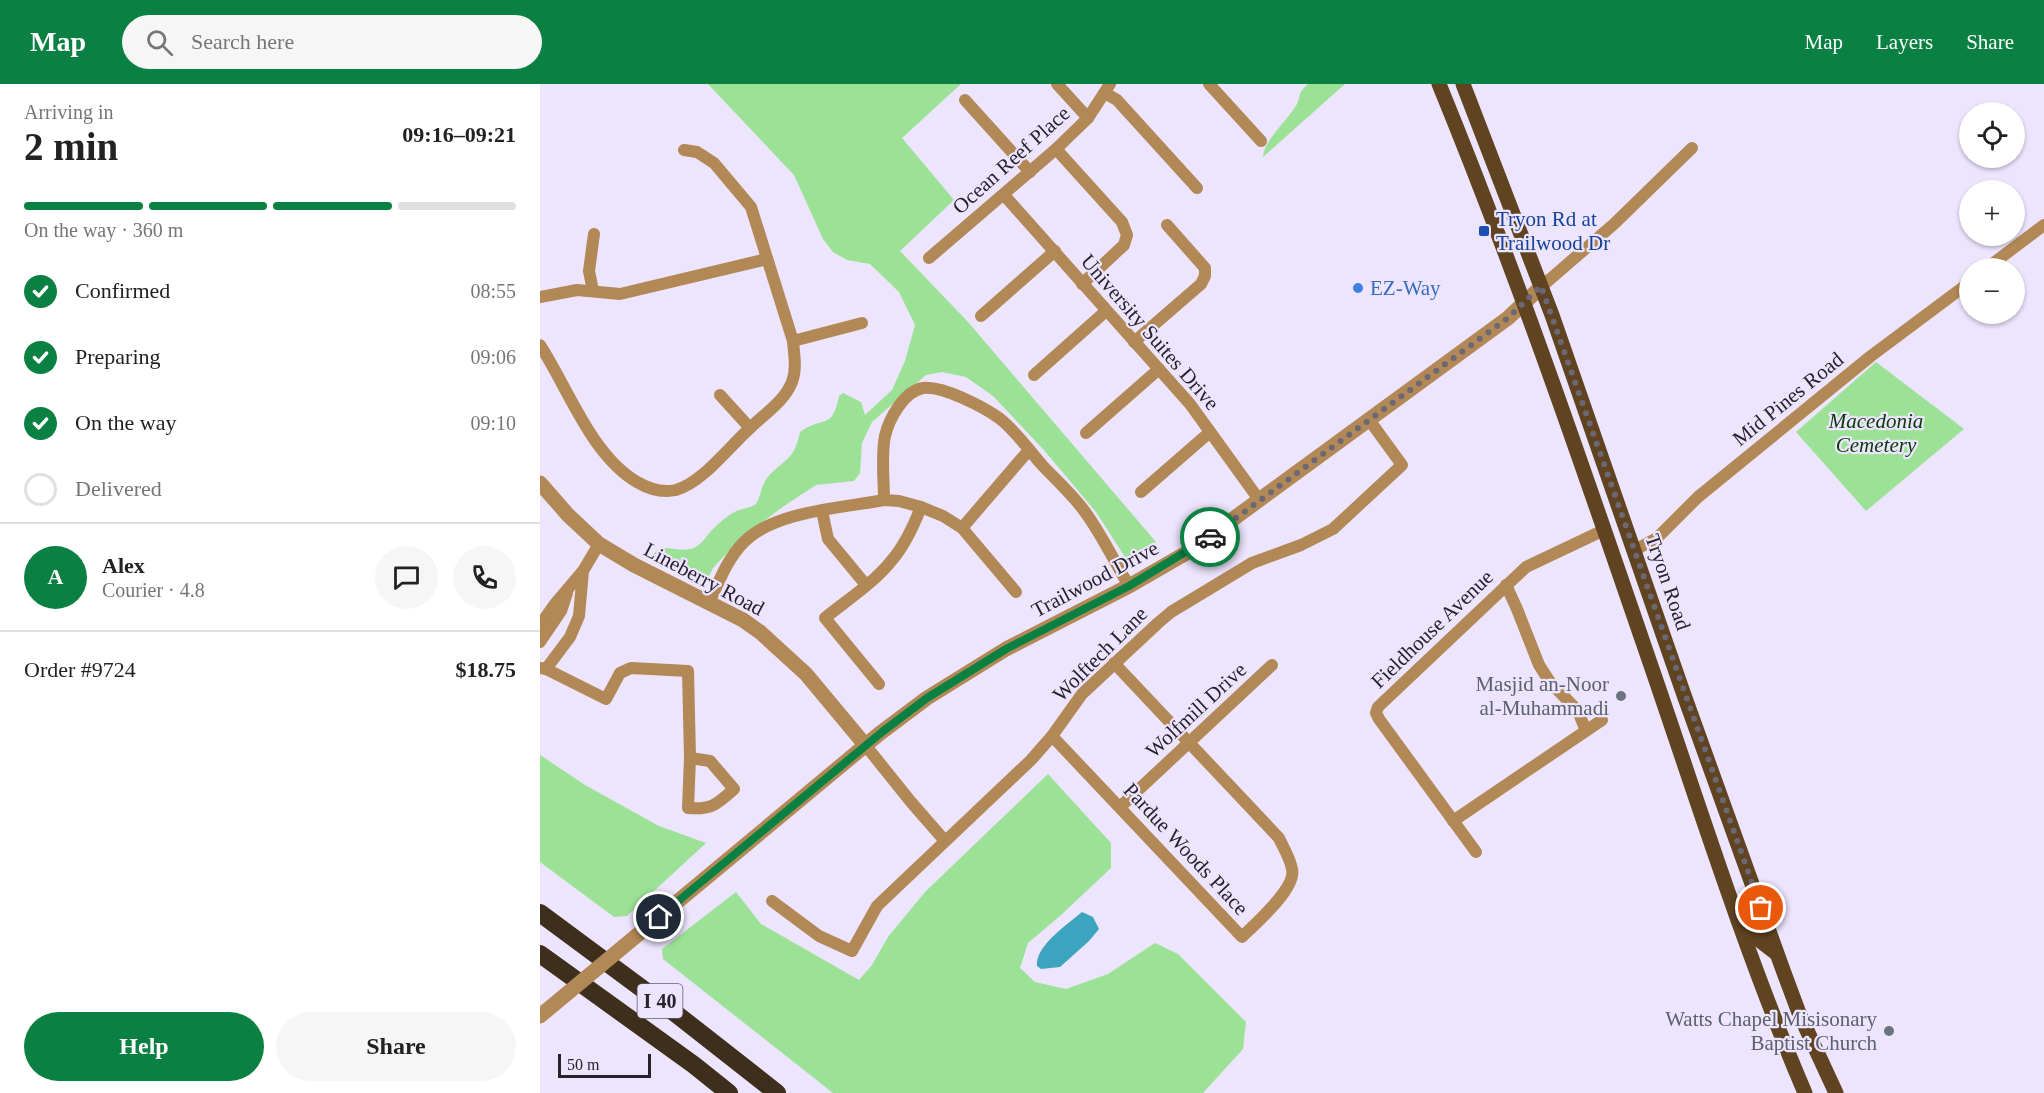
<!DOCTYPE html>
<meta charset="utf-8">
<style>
:root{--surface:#fff;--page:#f6f6f6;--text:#222;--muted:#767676;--line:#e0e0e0;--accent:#0b8043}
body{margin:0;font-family:Georgia,serif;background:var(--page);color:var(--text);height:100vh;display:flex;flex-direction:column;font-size:22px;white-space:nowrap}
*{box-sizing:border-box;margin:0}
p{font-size:20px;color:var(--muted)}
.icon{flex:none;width:33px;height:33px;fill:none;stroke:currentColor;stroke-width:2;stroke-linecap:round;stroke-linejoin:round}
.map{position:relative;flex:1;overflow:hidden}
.panel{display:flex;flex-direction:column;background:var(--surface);width:540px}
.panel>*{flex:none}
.buttons{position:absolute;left:1419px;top:18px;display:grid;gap:12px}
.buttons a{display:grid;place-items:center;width:66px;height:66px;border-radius:50%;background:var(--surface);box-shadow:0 2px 4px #0004;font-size:30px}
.scale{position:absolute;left:18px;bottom:15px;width:93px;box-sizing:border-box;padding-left:6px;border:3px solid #26232c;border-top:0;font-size:16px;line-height:21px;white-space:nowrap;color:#26232c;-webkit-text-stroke:4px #ede4fd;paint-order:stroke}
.pin{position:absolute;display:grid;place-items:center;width:51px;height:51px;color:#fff;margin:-26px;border:3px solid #fff;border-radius:50%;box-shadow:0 2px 6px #0007}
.courier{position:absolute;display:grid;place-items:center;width:60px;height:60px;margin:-30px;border:4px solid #0b8043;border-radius:50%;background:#fff;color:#222;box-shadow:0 2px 8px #0007}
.overview em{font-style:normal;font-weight:800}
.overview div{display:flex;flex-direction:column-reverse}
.overview{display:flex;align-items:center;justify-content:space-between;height:102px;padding:0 24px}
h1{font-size:39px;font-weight:800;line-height:45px}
.bar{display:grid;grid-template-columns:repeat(4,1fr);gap:9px 6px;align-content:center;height:72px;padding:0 24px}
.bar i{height:8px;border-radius:4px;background:var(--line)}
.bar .current{background:var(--accent)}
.bar p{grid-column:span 4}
.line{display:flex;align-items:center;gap:15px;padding:0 24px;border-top:2px solid var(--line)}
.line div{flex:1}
.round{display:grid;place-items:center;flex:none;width:63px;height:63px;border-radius:32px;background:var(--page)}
ol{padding:0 24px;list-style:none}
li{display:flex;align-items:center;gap:18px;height:66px}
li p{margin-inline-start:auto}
li .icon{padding:6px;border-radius:50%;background:var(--accent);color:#fff;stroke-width:4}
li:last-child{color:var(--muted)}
li i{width:33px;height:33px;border:3px solid var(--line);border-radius:50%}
.button{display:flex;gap:12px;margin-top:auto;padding:12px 24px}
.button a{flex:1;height:69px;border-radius:36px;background:var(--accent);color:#fff;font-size:24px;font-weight:800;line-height:69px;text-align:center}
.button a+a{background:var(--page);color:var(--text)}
header{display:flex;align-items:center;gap:36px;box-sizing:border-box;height:84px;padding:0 30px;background:var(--accent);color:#fff}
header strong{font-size:28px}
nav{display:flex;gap:33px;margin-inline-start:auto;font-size:21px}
.search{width:420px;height:54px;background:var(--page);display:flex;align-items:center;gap:15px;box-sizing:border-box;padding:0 21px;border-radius:33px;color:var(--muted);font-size:22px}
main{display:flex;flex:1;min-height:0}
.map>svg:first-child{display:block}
.green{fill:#9ce296}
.water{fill:#3ca4bf}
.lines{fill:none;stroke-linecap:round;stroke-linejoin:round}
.minor{stroke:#b18856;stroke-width:12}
.tertiary{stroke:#b18856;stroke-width:15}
.primary{stroke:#604421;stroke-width:15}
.motorway{stroke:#3e2f1c;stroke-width:18}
.tertiary-bridge{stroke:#b18856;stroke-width:15}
.done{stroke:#6c6775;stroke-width:6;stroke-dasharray:0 10.8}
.route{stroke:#0b8043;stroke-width:8}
.transit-dot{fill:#1a4fb4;stroke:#ede4fd;stroke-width:2}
.shop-dot{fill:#3f7fe0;stroke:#ede4fd;stroke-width:2}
.worship-dot{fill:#6b7280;stroke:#ede4fd;stroke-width:2}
.labels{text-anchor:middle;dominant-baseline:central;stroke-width:4.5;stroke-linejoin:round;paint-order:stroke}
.shield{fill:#ede4fd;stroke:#625d6b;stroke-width:1.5}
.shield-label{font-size:20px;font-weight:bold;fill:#26232c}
.street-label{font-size:21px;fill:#26232c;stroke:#ede4fd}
.transit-label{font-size:21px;fill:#164399;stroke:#ede4fd;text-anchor:start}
.shop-label{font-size:21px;fill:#366cbe;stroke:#ede4fd;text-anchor:start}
.park-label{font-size:21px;font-style:italic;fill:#073a07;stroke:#ede4fd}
.worship-label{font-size:21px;fill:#5b616d;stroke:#ede4fd;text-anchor:end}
</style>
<header>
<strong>Map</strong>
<div class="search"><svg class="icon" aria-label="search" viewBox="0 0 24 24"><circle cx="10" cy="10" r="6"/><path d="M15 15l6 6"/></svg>Search here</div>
<nav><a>Map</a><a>Layers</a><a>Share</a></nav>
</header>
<main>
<section class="panel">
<div class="overview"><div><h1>2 min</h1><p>Arriving in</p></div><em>09:16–09:21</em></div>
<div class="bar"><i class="current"></i><i class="current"></i><i class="current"></i><i></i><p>On the way · 360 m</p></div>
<ol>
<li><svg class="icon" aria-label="check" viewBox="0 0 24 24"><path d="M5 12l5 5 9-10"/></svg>Confirmed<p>08:55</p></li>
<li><svg class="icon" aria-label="check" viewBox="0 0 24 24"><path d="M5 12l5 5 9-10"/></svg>Preparing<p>09:06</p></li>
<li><svg class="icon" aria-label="check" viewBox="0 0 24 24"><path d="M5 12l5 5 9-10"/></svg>On the way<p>09:10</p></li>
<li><i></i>Delivered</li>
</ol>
<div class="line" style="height:108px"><b class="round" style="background:var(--accent);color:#fff">A</b><div><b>Alex</b><p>Courier · 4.8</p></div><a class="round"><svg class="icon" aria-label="chat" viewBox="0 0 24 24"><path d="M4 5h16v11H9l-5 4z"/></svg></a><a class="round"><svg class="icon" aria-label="phone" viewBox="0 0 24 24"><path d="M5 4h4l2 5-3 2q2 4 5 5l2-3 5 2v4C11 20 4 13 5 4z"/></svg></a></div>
<div class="line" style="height:78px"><div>Order #9724</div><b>$18.75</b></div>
<div class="button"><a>Help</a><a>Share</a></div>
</section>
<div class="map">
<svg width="1504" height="1009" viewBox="0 0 1504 1009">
<rect width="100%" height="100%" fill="#ede4fd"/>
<!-- green -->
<g class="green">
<path d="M168,0h253l-59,54 52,62 -54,51 68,71 188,220 -26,17 -5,-2 -29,-45 -53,-63 -50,-53 -27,-19 -24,-5 -16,3 -54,47 -10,21 -2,30 -6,8 -38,4 -32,21 -44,33 -27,29 -8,16 -53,-30 10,-6c10,0 19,3 29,1 12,-4 15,-14 24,-22 6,-6 16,-14 24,-17 6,-2 11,-2 17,-6 5,-8 5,-18 11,-26 16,-19 27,-16 33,-46 24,-17 32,-1 39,-36l4,-3 18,9 4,13 27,-25 13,-29 10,-36 -16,-33 -29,-28 -23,-4 -14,-8 -10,-13 -29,-64z"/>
<path d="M768,0h37l-82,73c1,-17 25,-37 34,-53 5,-10 -1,-9 11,-20z"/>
<polygon points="1336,278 1424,345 1326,427 1256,348"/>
<polygon points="0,671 45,701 119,742 166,759 87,832 74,833 0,778"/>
<polygon points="508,690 571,759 571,784 521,831 488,859 480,884 495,898 526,905 568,890 615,859 638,870 706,938 703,965 663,1009 293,1009 123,875 122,865 196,808 221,840 319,896 332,881 348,853 385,808"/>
</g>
<!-- water -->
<path class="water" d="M542,828l11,5 6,12 -10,12 -29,26 -19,2 -4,-3c-2,-20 31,-42 45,-54z"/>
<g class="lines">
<!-- minor -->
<g class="minor">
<polyline points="517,0 548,34"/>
<polyline points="669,0 721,57"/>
<polyline points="565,9 577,16 657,104"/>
<polyline points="425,16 490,88"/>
<polyline points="516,65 582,138 587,151 584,161 542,200"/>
<polyline points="464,111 650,320 720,417"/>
<polyline points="389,174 516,65 548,34 570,0"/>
<polyline points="1447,184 1504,141"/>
<polyline points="1001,203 1074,140 1152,64"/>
<polyline points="53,207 49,187 54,150"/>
<polyline points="0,213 37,206 80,210 227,175"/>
<polyline points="441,232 515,167"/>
<polyline points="253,257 322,239"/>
<polyline points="594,258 661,200 665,192 665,184 627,141"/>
<path d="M0,261c28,43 51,110 97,137 12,7 25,11 39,8 27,-8 53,-43 73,-61 15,-15 35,-27 43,-47 5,-13 2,-28 1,-41l-42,-134 -37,-44 -17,-11 -13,-2"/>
<polyline points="494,291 566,227"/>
<polyline points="180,311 210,344"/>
<polyline points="546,349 619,285"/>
<polyline points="601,408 670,348"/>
<path d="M344,416c0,-19 -3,-46 1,-64 4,-17 19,-45 38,-48 20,-2 59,18 76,30 16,12 29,31 43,47 14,15 31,30 43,47 17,23 29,49 44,74"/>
<polyline points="282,427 288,455 326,501"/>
<polyline points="422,444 489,366"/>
<polyline points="1095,466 1117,454 1158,413 1331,272 1430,198"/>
<polyline points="966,501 977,525 999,581 1010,598 1038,627 1046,647"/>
<path d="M169,519c10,-21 18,-44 35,-61 31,-31 98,-34 140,-42l15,1 22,6 22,9 19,12 54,64"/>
<polyline points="0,541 15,520 43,487 59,460"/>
<polyline points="0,558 21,527 27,509"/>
<path d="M0,584l6,1 60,30 14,-26 11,-5 57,3 2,87 -2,50c24,2 29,-4 46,-19l-24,-28 -20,-3"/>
<polyline points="6,585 30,553 39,532 43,487"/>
<path d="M339,600l-54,-66c22,-18 49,-35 67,-58 13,-15 22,-35 29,-53"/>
<path d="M512,652l190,201c13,-13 55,-49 50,-68 -2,-11 -9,-22 -13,-31l-165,-175"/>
<polyline points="326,662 371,718 405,757"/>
<polyline points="580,723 732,581"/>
<polyline points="913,737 1062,636"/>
<polyline points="936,768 839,635 836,629 838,623 986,483 1064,446"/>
<polyline points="232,817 279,852 312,867 337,822 491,676 512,652 542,610 618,539 631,528 712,479 761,461 793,445 862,381 830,337"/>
</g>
<!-- tertiary -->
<g class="tertiary">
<polyline points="0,399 28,431 59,460 94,481 203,536 220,548 266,590 326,662"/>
<polyline points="119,833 339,650 387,614 466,565 589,502 648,468 968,234 1001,203"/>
</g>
<!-- primary -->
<g class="primary">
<path d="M899,0c82,200 151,404 221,608 46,135 89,270 145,401"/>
<polyline points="923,0 1012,231 1144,611 1243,886 1259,929 1296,1009"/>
<polyline points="1207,833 1214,852 1236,869"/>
</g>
<!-- motorway -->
<g class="motorway">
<polyline points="0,829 135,929 237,1009"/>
<polyline points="0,870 154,981 189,1009"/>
</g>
<!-- tertiary-bridge -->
<polyline class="tertiary-bridge" points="0,932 119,833"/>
</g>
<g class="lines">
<!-- done -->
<polyline class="done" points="670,453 968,234 1001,202 1221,824"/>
<!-- route -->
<polyline class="route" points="119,833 342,648 387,614 466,565 589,502 670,453"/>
</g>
<!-- markers -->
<rect class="transit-dot" x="938" y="141" width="12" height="12" rx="3"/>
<circle class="shop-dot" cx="818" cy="204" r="6"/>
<g class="worship-dot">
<circle cx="1081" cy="612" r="6"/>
<circle cx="1349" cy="947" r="6"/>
</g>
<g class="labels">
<!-- shield labels -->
<rect class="shield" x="97.5" y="900" width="45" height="34" rx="4.5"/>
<g class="shield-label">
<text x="120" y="917">I 40</text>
</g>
<!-- street labels -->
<g class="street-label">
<text transform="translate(471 76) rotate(-42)">Ocean Reef Place</text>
<text transform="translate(610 248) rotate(49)">University Suites Drive</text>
<text transform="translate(1248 315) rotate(-39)">Mid Pines Road</text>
<text transform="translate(164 495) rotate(28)">Lineberry Road</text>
<text transform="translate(555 495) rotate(-28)">Trailwood Drive</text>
<text transform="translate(1128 498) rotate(71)">Tryon Road</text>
<text transform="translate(892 545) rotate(-44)">Fieldhouse Avenue</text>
<text transform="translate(560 570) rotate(-45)">Wolftech Lane</text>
<text transform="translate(656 626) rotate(-43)">Wolfmill Drive</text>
<text transform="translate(646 765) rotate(47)">Pardue Woods Place</text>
</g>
<!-- transit labels -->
<g class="transit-label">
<text x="956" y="135">Tryon Rd at<tspan x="956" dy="24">Trailwood Dr</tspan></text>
</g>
<!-- shop labels -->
<g class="shop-label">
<text x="830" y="204">EZ-Way</text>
</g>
<!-- park labels -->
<g class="park-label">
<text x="1336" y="337">Macedonia<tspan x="1336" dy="24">Cemetery</tspan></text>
</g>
<!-- worship labels -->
<g class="worship-label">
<text x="1069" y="600">Masjid an-Noor<tspan x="1069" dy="24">al-Muhammadi</tspan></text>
<text x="1337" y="935">Watts Chapel Misisonary<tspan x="1337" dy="24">Baptist Church</tspan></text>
</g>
</g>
</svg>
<div class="buttons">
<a><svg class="icon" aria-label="locate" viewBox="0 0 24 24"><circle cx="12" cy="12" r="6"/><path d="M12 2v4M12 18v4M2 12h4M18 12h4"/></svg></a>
<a>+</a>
<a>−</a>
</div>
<div class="scale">50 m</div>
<div class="pin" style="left:1221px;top:824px;background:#ea580c"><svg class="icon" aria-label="bag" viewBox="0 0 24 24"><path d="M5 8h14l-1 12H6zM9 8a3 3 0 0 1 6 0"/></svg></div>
<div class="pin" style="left:119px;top:833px;background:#1f2937"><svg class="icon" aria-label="home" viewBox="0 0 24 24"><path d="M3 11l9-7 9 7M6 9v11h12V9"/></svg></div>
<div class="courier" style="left:670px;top:453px"><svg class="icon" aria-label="car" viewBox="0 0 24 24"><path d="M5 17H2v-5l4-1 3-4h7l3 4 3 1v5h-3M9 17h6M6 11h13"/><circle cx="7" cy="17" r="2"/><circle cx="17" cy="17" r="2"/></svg></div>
</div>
</main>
